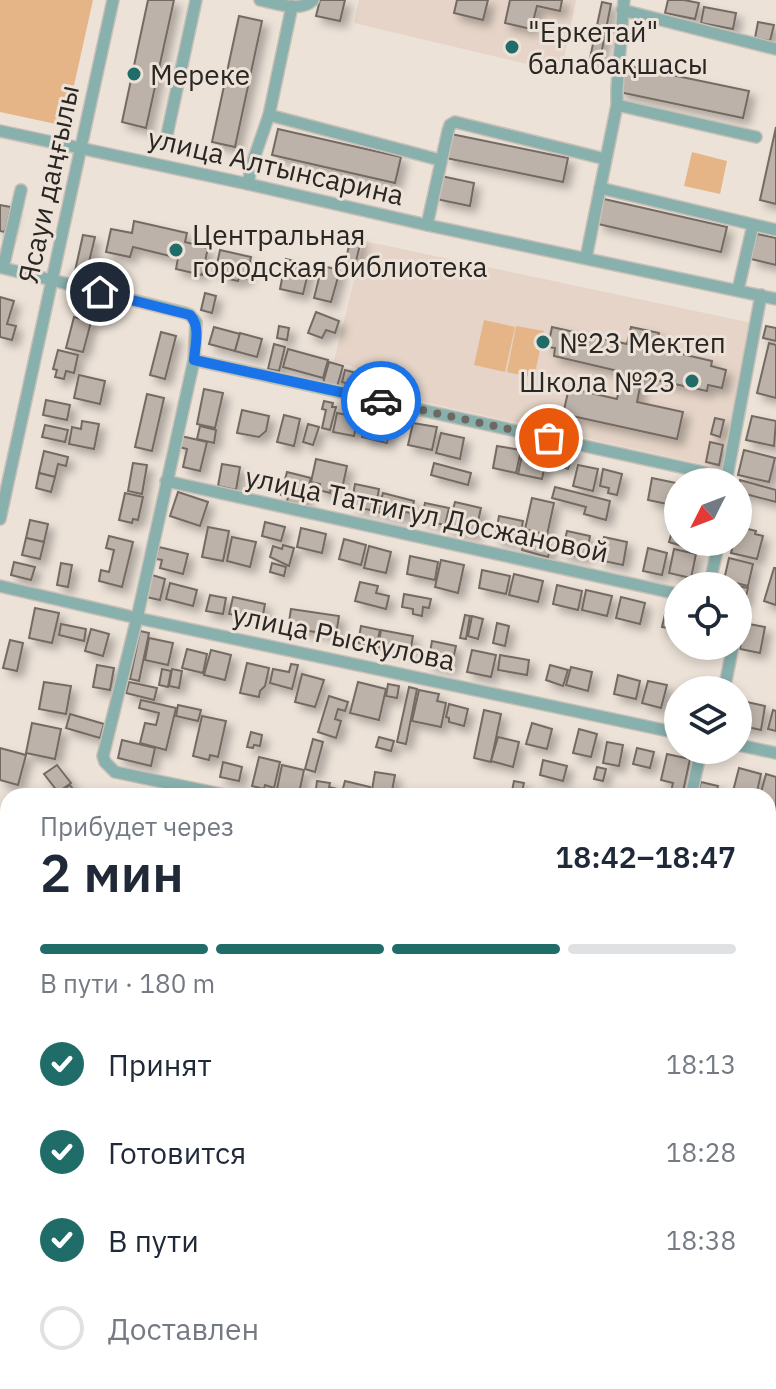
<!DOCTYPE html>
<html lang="ru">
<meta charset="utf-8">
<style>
:root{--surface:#fff;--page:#f2f2f3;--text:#1f2937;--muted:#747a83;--line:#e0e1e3;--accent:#206c68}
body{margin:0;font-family:"IBM Plex Sans",sans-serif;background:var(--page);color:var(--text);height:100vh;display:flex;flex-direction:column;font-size:30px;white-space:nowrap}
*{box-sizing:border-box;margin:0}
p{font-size:26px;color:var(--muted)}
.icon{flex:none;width:44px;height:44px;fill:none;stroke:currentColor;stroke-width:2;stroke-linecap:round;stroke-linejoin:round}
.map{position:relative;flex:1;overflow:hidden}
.side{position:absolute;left:0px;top:788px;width:776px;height:602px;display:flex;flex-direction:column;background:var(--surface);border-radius:24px 24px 0 0;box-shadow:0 4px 12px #0003}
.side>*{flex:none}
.needle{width:52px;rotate:228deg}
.tools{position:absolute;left:664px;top:468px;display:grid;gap:16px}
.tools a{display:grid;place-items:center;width:88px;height:88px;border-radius:50%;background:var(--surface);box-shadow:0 4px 12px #0003;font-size:40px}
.pin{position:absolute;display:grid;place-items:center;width:68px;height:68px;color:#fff;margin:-34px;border:4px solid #fff;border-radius:50%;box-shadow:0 2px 8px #0007}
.courier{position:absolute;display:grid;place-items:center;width:80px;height:80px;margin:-40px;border:6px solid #1a73e8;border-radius:50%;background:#fff;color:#222;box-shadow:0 2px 10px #0007}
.head em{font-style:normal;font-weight:600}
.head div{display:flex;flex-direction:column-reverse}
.head{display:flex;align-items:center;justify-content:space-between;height:136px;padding:0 40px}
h1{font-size:52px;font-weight:600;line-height:60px}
.bar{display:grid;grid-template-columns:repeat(4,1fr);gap:12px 8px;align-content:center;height:96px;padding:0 40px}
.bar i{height:10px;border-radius:6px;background:var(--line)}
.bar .selected{background:var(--accent)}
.bar p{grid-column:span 4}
ol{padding:0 40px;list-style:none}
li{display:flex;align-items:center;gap:24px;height:88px}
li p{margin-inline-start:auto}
li .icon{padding:8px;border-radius:50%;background:var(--accent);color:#fff;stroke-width:4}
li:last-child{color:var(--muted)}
li i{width:44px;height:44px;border:4px solid var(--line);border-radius:50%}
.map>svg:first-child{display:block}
.built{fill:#e5d4c7}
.green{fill:#e6b587}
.building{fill:#bcb2a9;stroke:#746b62;stroke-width:2;filter:url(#shadow)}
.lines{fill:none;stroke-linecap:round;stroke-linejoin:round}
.street-casing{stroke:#c9c0b7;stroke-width:14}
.street{stroke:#88b0ad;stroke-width:11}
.done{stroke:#6e6862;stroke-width:8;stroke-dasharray:0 14.4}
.route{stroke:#1a73e8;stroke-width:10}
.poi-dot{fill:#206c68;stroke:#ece2d8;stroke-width:3}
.labels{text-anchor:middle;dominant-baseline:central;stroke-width:6;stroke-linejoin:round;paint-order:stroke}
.poi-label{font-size:28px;fill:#2a2623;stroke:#ece2d8;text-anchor:start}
.street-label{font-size:28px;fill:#2a2623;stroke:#ece2d8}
</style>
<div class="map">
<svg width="776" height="1389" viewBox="0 0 776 1389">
<defs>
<filter id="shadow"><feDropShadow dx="6" dy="6" stdDeviation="4" flood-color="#0004"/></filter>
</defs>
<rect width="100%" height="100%" fill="#ece2d8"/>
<!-- built -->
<g class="built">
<polygon points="359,0 576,0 561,72 354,23"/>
<polygon points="364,241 752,323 720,468 379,392 383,376 334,361"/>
</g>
<!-- green -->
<g class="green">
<polygon points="0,0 93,0 65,126 0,112"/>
<polygon points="692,152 727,161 720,194 684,186"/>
<polygon points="484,320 515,327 505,372 474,365"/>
<polygon points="516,326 544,331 534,378 507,372"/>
</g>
<!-- building -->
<g class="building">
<polygon points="148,0 174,0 146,128 122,122"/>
<polygon points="320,0 345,0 340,21 316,16"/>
<polygon points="457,0 488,0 483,20 454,13"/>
<polygon points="510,0 562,0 560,11 537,6 531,29 505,23"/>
<polygon points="668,0 684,0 699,3 695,19 665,13"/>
<polygon points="602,2 611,4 600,60 590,58"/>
<polygon points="704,7 736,13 733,29 701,23"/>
<polygon points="239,16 262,21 235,147 212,142"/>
<polygon points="758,22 774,25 770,41 755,38"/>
<polygon points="624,65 749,91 743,118 619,92"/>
<polygon points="776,127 776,204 760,200"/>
<polygon points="278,129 401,157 395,183 272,155"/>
<polygon points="451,134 568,158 563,182 446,158"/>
<polygon points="441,176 474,183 470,206 436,199"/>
<polygon points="604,199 727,227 721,252 598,224"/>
<polygon points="0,205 11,207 5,232 0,231"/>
<polygon points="134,221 187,233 185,242 208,248 202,275 176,269 178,258 133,247 130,257 106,252 111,229 132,233"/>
<polygon points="757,234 776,238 776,265 751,259"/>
<polygon points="83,235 95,237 84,283 73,280"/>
<polygon points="351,238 361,241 355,265 345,262"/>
<polygon points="220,250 251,257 246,279 239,278 238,281 224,278 225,275 215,273"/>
<polygon points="286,259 310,265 303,294 280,289"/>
<polygon points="322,266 340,270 331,302 314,298"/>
<polygon points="205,293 216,296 212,313 201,310"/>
<polygon points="77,295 95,300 92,312 73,307"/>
<polygon points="0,297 14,301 7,324 16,326 12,340 0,337"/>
<polygon points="316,312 339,321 335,333 326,330 322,338 308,333"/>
<polygon points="74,317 91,322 83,352 66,348"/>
<polygon points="279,326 289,328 287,340 277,338"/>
<polygon points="766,326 776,328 776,341 763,338"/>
<polygon points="214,327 240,334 235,351 209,344"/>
<polygon points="552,327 627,344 631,327 659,333 656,348 712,361 711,366 726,370 722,388 708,385 707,391 642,377 637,402 683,412 677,439 563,414 569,388 617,399 622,375 617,374 618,371 554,356 555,348 548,347"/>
<polygon points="161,332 176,336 165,379 150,375"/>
<polygon points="240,333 262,339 257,357 235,351"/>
<polygon points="769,343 776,345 776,398 757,393"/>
<polygon points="274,344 285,347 279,371 268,369"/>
<polygon points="288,349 328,360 323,378 283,367"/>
<polygon points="58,350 78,355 74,373 66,371 64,379 55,377 57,370 53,369"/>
<polygon points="329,362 343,366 337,387 323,383"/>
<polygon points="345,370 380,379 377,392 342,382"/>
<polygon points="79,375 105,381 100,404 74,398"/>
<polygon points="204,389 223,393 215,428 197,424"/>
<polygon points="147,394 164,398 152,451 135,447"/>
<polygon points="46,400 70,405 67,420 43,415"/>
<polygon points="324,401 333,403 332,407 336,407 330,430 322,428 326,410 322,409"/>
<polygon points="242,410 269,416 266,431 259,437 237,433"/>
<polygon points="337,413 358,417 354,436 333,432"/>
<polygon points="284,415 300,419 294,446 277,442"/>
<polygon points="752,416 776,421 774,446 746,440"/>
<polygon points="715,418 724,420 720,437 711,434"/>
<polygon points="366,420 391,425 387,443 362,437"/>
<polygon points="82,421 99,424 94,449 69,444 72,427 81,429"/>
<polygon points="413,423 437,427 432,450 408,445"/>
<polygon points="308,424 319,427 313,445 303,442"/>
<polygon points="45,425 68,430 65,442 42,437"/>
<polygon points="200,426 216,430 214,443 197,439"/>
<polygon points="441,433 464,438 460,459 436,453"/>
<polygon points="181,436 207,442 200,471 183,467 187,449 179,447"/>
<polygon points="710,442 723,445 719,465 706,462"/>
<polygon points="558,444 575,450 568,469 552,463"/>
<polygon points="497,446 521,450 516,473 493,468"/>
<polygon points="744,450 775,458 769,482 738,475"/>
<polygon points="44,451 68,457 66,466 58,464 55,477 39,473"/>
<polygon points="523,451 547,456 542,479 518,474"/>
<polygon points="316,459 347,466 342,489 331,486 330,493 319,490 320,484 311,482"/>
<polygon points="133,463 147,465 142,494 128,491"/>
<polygon points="434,463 471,473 468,485 431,475"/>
<polygon points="222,464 240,467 236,490 218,486"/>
<polygon points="578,465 598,469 593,491 573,486"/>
<polygon points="603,469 622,474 617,495 608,493 609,488 600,486"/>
<polygon points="287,472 311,478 303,506 287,502 288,497 281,495"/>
<polygon points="39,473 55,477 51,492 36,488"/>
<polygon points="652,478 676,483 672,505 648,500"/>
<polygon points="740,480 776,490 776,502 738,492"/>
<polygon points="355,484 379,489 375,511 351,506"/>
<polygon points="555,487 610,501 606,520 584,514 586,507 552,498"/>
<polygon points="178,492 208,502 200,526 170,516"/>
<polygon points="125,493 143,497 138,520 133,519 132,523 119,520"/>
<polygon points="383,493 414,501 411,513 405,512 403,518 378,512"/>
<polygon points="532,498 554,503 547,535 525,529"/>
<polygon points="455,502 481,508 475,535 448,529"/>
<polygon points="425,503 449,508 445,525 421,520"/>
<polygon points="499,516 523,521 519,543 495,539"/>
<polygon points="30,520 48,524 44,542 26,538"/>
<polygon points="265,522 285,527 281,541 262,536"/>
<polygon points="208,527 229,531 223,561 202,557"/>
<polygon points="301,528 326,534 322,553 297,547"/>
<polygon points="673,528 678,530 678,542 683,542 682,546 669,542"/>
<polygon points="744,528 756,531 755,534 763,536 757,559 731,553 734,542 738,542 738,532 743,533"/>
<polygon points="567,531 590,536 586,558 562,553"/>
<polygon points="109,536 133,542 122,587 99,581 101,570 109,572 114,550 106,548"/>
<polygon points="232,537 256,542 250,567 227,561"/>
<polygon points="604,537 627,542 623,565 599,560"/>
<polygon points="26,538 44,542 40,559 22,555"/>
<polygon points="344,539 366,545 361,565 339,559"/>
<polygon points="525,539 551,545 548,557 522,550"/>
<polygon points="283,545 294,548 289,566 270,557 273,546 282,549"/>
<polygon points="369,546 391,552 386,573 364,568"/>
<polygon points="159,547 188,554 183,574 160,568 162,560 156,559"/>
<polygon points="648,548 667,553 662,575 643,571"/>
<polygon points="674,549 696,554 691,578 669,573"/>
<polygon points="410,556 438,562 435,580 407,574"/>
<polygon points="729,558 753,564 748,586 724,580"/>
<polygon points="441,560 464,565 458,593 435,587"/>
<polygon points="14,562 35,567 31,580 11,575"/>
<polygon points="61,563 72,565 68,587 57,585"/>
<polygon points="272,563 286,567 284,576 270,572"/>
<polygon points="774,568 776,568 776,605 764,601"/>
<polygon points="482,570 510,576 506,594 479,588"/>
<polygon points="514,574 543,581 538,602 509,595"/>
<polygon points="152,575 165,579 160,600 146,597"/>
<polygon points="360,582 378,586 376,593 389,596 386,609 355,601"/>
<polygon points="170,583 197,590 193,606 166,599"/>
<polygon points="557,585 582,591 578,610 553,604"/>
<polygon points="738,586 748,588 745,601 738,600"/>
<polygon points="586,590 612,596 607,616 582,610"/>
<polygon points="404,594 431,599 429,608 423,607 422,616 413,614 413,609 402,607"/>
<polygon points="210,595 226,598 223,614 206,611"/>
<polygon points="233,597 265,604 262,620 229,614"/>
<polygon points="621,597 645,603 640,624 616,618"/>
<polygon points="667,606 678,608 678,630 662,627"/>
<polygon points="35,608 59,613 52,643 29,638"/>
<polygon points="291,609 339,616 336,635 288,628"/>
<polygon points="465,615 470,616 466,639 460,638"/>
<polygon points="472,616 483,619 478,639 468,636"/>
<polygon points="497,623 509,626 505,646 493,643"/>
<polygon points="744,623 765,627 760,653 740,649"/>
<polygon points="61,624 86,629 84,641 59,635"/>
<polygon points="361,626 380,630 376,647 358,643"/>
<polygon points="91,629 109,634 103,656 85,651"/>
<polygon points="381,630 413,636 410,653 378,647"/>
<polygon points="140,631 149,633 139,681 130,679"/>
<polygon points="149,638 173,643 168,665 145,660"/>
<polygon points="10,640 23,643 17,671 3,668"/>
<polygon points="432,641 456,646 451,669 428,664"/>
<polygon points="187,649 207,654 203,673 182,668"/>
<polygon points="211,650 231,655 225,680 204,675"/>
<polygon points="472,650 496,655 491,677 467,672"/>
<polygon points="500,655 529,660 527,675 498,670"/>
<polygon points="247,663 269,668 265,686 260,691 259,697 240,693"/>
<polygon points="291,664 298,665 292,689 270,683 273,669 289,672"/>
<polygon points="97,665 114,668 110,690 93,687"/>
<polygon points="550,665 568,670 563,686 546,680"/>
<polygon points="571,667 592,672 588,691 566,685"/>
<polygon points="162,669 171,671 168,687 159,685"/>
<polygon points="172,669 182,671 179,688 169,686"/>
<polygon points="302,674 324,680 315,707 295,702"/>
<polygon points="618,675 640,681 636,699 614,694"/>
<polygon points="648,681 667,685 661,708 642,703"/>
<polygon points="44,682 71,686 66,714 39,709"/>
<polygon points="129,682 157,688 154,700 126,693"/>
<polygon points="358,682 386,689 379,720 350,713"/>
<polygon points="388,684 399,686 397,698 386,696"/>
<polygon points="409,687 417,689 406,744 397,742"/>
<polygon points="419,690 439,694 437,701 446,703 441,727 412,721"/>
<polygon points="329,696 348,702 345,711 338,709 335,719 341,721 336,738 318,732"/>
<polygon points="141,700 176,708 166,750 140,743 145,723 156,725 159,713 139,708"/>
<polygon points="738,700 765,706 761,730 738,725"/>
<polygon points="449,704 468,709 464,726 449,722 449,718 446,717"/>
<polygon points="178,705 201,710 198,721 176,716"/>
<polygon points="484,710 501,714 491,762 474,758"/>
<polygon points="773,710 776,711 776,731 768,729"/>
<polygon points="70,714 104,724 100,738 66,728"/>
<polygon points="202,716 226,721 218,757 210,755 209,760 193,756"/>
<polygon points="32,723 61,729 55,759 26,753"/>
<polygon points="532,723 552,729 547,749 526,744"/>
<polygon points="579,729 597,734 591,757 573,753"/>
<polygon points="251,732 262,735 260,746 254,745 253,748 247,747"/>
<polygon points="379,737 394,741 391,751 376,747"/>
<polygon points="498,737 519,742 513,767 491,761"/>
<polygon points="313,739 323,742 315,772 305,769"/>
<polygon points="122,740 155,748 151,766 118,758"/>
<polygon points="607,742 623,745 619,766 603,763"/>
<polygon points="0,748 26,755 18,785 0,780"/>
<polygon points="637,748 654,752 650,768 633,764"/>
<polygon points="667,754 690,759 682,796 670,796 673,783 661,780"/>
<polygon points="259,757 280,762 274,788 265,785 264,789 252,786"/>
<polygon points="543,760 567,766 563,781 540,775"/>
<polygon points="223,762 242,767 239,781 220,777"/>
<polygon points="57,765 71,783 58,792 44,774"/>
<polygon points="282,765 304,770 299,793 277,789"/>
<polygon points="597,767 606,769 603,781 594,779"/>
<polygon points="739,768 761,774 756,796 732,795"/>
<polygon points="375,772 395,775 391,796 371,796"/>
<polygon points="766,774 776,777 776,834 768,832 768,796 760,796"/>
<polygon points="317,781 330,783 329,787 337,789 335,796 315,796"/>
<polygon points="345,781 370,787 368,796 341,796"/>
<polygon points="514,781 524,783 521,796 511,796"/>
<polygon points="701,782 718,786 715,796 697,796"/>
<polygon points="70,785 78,796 55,796"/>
<polygon points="0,862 8,864 8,881 0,880"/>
<polygon points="768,874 776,876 770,899 768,898"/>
<polygon points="0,961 8,962 8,992 0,990"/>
<polygon points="4,1085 8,1090 8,1113 0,1119 0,1088"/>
<polygon points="768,1115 776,1116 769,1154 768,1154"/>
<polygon points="768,1177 776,1179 776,1210 768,1208"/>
<polygon points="768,1224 776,1226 776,1252 768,1251"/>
<polygon points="8,1370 8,1382 27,1382 25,1389 4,1389"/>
<polygon points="264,1382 279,1382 278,1389 263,1389"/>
<polygon points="312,1382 332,1382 331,1389 311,1389"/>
<polygon points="345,1382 366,1382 365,1389 344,1389"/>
<polygon points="654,1382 670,1382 668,1389 652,1389"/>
</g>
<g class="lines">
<defs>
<g id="street">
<path d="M260,0c16,3 40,13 53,0"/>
<polyline points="622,10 776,49"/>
<polyline points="617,105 756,137"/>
<polyline points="269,115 440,160"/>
<polyline points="0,131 248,184 427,225 776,299"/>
<polyline points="165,144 196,0"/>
<polyline points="248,184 252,164 269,115 292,6"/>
<polyline points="600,188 776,230"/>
<polyline points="21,190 3,268 185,313 190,315 196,322 194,360 137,618 103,756 105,762 115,772 230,796"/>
<polyline points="427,225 448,131 450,125 455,122 605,159"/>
<polyline points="586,258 617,105 617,88 624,0"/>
<polyline points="738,290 753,225"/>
<polyline points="194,360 726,477"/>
<polyline points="166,481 678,594"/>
<polyline points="726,482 761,295"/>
<polyline points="0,519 113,0"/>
<polyline points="0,586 137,618 678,733"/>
<polyline points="709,586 719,542"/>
<polyline points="724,690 733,646"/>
<polyline points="738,745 776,753"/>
<polyline points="691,796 701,750"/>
<polyline points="0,900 8,902"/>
<polyline points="0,998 8,1000"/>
<polyline points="768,1001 776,966"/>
<polyline points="768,1067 776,1069"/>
<polyline points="768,1164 776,1166"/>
<polyline points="0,1180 8,1143"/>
<polyline points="0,1278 8,1280"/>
<polyline points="768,1300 776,1302"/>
<polyline points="484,1382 517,1389"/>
<polyline points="540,1389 542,1382"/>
<polyline points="686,1389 687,1382"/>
</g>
</defs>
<!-- street casing -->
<use href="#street" class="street-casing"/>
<!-- street -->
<use href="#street" class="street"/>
</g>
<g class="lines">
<!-- done -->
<polyline class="done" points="381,401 549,438"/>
<!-- route -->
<path class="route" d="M100,292l90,23c11,12 5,30 4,45l187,41"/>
</g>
<!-- markers -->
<g class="poi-dot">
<circle cx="512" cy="47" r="8"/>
<circle cx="134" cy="74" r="8"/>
<circle cx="176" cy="250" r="8"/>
<circle cx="543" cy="342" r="8"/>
<circle cx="692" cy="381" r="8"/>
</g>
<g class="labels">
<!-- poi labels -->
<g class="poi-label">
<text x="528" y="31">"Еркетай"<tspan x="528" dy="32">балабақшасы</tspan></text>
<text x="150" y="74">Мереке</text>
<text x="192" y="234">Центральная<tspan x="192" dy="32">городская библиотека</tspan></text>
<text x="559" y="342">№23 Мектеп</text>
<text x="676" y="381" text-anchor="end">Школа №23</text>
</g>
<!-- street labels -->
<g class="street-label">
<text transform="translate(276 166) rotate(13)">улица Алтынсарина</text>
<text transform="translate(48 184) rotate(-78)">Ясауи даңғылы</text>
<text transform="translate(427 514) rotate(12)">улица Таттигул Досжановой</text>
<text transform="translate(344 637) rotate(12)">улица Рыскулова</text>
</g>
</g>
</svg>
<div class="tools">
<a><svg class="needle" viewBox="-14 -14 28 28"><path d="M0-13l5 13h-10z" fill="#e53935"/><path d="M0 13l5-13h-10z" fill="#747a83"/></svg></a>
<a><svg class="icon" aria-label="locate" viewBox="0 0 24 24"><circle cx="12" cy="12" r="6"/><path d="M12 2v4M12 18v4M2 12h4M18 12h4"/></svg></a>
<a><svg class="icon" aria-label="layers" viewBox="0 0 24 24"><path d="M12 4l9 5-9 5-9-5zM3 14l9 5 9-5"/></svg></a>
</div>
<div class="pin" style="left:549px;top:438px;background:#ea580c"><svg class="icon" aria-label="bag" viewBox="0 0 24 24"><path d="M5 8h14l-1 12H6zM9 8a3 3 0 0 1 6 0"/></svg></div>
<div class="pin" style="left:100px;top:292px;background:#1f2937"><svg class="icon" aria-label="home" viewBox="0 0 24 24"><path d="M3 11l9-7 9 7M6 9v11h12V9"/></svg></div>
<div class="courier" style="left:381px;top:401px"><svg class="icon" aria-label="car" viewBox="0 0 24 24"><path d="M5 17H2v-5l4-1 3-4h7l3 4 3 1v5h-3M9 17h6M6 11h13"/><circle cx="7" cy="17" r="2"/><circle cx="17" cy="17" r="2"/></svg></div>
<section class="side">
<div class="head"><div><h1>2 мин</h1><p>Прибудет через</p></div><em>18:42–18:47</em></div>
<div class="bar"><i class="selected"></i><i class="selected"></i><i class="selected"></i><i></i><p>В пути · 180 m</p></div>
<ol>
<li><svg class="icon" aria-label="check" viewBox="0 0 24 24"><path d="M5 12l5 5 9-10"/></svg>Принят<p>18:13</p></li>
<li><svg class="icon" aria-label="check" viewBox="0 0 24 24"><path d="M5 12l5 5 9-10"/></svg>Готовится<p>18:28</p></li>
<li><svg class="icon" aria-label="check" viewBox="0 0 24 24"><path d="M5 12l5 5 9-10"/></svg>В пути<p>18:38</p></li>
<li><i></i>Доставлен</li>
</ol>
</section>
</div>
